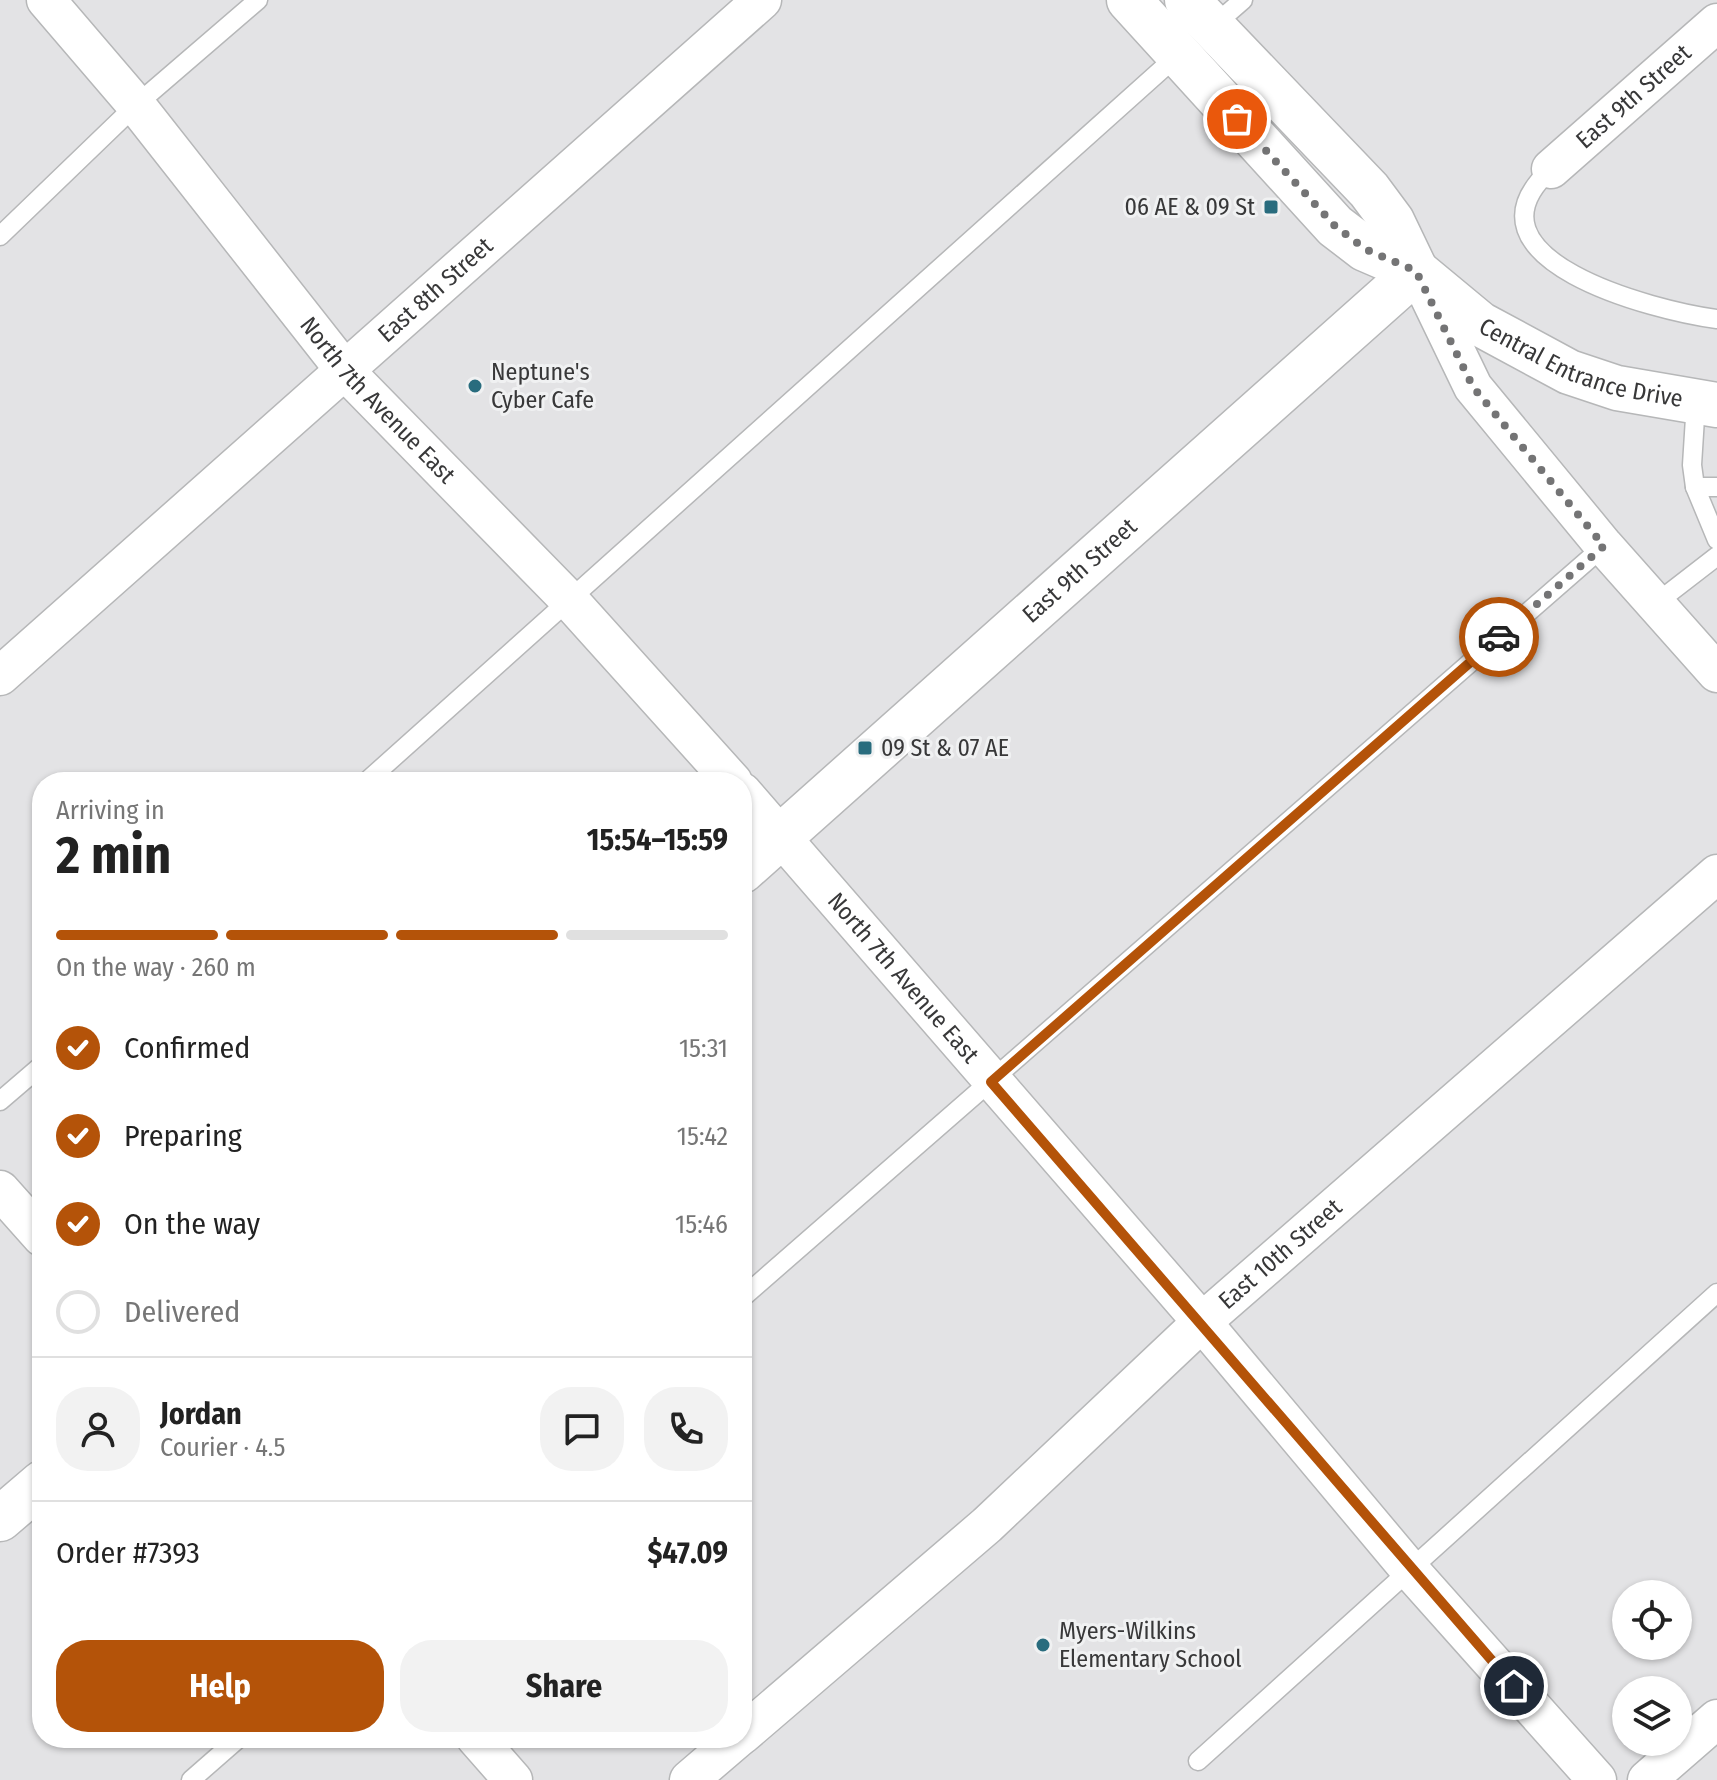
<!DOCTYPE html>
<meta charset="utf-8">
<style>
:root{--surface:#fff;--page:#f2f2f2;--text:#222;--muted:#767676;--line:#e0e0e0;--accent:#b45309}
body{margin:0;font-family:"Fira Sans Condensed",sans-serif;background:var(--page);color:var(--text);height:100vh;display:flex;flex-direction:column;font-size:30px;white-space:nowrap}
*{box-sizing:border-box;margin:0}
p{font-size:26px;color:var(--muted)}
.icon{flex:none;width:44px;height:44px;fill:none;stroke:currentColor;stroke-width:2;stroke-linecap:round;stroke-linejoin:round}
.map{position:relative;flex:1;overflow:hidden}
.panel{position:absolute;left:32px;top:772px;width:720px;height:976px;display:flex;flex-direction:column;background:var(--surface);border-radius:32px;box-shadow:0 2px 6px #0004}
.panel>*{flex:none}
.controls{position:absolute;left:1612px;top:1580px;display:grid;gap:16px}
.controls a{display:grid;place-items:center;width:80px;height:80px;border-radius:50%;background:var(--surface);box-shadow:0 2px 6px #0004;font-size:40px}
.pin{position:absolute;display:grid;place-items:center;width:68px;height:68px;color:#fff;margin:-34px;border:4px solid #fff;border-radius:50%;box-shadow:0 2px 8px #0007}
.courier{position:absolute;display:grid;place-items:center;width:80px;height:80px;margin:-40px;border:6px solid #b45309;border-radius:50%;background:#fff;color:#222;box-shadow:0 2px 10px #0007}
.overview em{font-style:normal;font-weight:700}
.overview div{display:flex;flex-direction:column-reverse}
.overview{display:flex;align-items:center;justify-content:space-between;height:136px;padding:0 24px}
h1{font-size:52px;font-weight:700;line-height:60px}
.bar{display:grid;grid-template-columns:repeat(4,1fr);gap:12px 8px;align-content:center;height:96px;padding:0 24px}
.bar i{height:10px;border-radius:6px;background:var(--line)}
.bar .on{background:var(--accent)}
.bar p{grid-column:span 4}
.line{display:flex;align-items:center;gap:20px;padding:0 24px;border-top:2px solid var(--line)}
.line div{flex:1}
.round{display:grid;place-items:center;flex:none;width:84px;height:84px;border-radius:32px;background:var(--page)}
ol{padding:0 24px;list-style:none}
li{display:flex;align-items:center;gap:24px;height:88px}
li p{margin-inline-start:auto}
li .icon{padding:8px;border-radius:50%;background:var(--accent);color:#fff;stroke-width:4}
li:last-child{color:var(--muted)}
li i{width:44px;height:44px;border:4px solid var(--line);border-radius:50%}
.action{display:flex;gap:16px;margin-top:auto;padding:16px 24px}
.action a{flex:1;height:92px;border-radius:32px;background:var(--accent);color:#fff;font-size:32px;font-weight:700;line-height:92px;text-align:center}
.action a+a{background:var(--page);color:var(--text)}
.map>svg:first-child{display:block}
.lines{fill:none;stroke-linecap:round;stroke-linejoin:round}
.lane-casing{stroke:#b6b7b8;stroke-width:21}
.street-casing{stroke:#b6b7b8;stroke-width:41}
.secondary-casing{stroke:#b6b7b8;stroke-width:47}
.lane{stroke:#fff;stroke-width:18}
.street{stroke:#fff;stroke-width:38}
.secondary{stroke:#fff;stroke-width:44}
.done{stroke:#747475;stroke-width:8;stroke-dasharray:0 14.4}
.route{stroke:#b45309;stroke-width:10}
.poi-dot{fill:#296c7e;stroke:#f0f1f2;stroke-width:3}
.labels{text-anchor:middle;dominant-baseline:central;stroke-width:6;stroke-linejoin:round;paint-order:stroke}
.street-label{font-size:24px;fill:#383839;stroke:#f0f1f2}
.poi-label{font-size:24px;fill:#383839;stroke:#f0f1f2;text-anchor:start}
</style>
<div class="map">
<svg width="1717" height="1780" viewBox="0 0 1717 1780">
<rect width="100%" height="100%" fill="#e3e3e5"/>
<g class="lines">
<defs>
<g id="lane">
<polyline points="1212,27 1243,0"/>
<path d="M1551,169c-99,90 104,142 166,150"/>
<polyline points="0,236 136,105 258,0"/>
<polyline points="1696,402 1692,465 1695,487 1717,487"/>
<polyline points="1695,487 1717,540"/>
<polyline points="1655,604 1717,556"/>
<polyline points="366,782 1179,54"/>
<polyline points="0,1101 42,1065"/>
<polyline points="742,1298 1604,546"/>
<polyline points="1198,1761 1717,1293"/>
<polyline points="191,1780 239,1738"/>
</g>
<g id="street">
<path id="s1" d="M46,0l90,105 210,267 225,230 162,180"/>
<path id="s2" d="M1551,169l166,-146"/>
<polyline points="1418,273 1473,387 1604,546 1717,673"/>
<path id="s3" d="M0,676l762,-676"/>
<path id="s4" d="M742,792l460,530 207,247 188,211"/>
<polyline points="0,1190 42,1237"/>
<path id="s5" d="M742,1735l245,-210 215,-203 515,-448"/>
<polyline points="476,1738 513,1780"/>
<polyline points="689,1780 738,1738"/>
<polyline points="1647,1780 1717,1719"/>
</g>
<g id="secondary">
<path id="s6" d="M1129,0l206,226 30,23 51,22 64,53 89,48 48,16 100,17"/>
<polyline points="1187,0 1369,190 1392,221 1416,271"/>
<path id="s7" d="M742,871l674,-600"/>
<polyline points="0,1519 42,1483"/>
</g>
</defs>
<!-- lane casing -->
<use href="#lane" class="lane-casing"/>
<!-- street casing -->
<use href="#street" class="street-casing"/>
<!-- secondary casing -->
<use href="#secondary" class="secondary-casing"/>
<!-- lane -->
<use href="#lane" class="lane"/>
<!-- street -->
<use href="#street" class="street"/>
<!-- secondary -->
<use href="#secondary" class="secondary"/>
</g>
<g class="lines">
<!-- done -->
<polyline class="done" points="1237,119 1335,226 1365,249 1416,271 1473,387 1604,546 1499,637"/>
<!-- route -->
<polyline class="route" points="1499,637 991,1082 1514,1686"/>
</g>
<!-- markers -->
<g class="poi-dot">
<rect x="1263" y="199" width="16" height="16" rx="4"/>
<circle cx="475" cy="386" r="8"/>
<rect x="857" y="740" width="16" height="16" rx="4"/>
<circle cx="1043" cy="1645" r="8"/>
</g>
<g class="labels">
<!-- street labels -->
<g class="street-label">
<text stroke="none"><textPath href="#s2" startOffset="110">East 9th Street</textPath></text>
<text stroke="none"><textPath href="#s3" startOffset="582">East 8th Street</textPath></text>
<text stroke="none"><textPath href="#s6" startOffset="592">Central Entrance Drive</textPath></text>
<text stroke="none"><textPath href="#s1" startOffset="520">North 7th Avenue East</textPath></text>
<text stroke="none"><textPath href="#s7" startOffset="452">East 9th Street</textPath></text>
<text stroke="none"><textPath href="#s4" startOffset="246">North 7th Avenue East</textPath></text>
<text stroke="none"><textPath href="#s5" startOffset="722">East 10th Street</textPath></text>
</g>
<!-- poi labels -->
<g class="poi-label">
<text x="1255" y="207" text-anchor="end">06 AE &amp; 09 St</text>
<text x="491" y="372">Neptune's<tspan x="491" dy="28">Cyber Cafe</tspan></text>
<text x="881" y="748">09 St &amp; 07 AE</text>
<text x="1059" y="1631">Myers-Wilkins<tspan x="1059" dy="28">Elementary School</tspan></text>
</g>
</g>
</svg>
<div class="controls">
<a><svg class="icon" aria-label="locate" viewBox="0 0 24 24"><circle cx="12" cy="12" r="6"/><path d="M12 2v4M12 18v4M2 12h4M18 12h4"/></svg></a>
<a><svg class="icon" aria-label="layers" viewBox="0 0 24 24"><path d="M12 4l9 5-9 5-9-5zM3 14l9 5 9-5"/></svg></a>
</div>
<div class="pin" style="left:1237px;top:119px;background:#ea580c"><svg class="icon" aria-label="bag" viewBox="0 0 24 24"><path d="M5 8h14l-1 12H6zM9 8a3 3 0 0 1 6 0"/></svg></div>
<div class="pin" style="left:1514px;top:1686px;background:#1f2937"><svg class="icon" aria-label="home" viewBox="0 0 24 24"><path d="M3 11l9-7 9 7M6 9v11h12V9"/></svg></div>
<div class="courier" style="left:1499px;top:637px"><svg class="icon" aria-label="car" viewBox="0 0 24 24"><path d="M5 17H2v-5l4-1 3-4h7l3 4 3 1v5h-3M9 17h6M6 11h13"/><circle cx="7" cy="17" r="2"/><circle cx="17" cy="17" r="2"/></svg></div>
<section class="panel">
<div class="overview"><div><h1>2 min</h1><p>Arriving in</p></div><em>15:54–15:59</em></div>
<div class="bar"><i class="on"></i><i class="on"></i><i class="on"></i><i></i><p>On the way · 260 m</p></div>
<ol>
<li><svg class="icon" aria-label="check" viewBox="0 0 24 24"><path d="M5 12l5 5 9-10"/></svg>Confirmed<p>15:31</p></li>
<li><svg class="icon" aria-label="check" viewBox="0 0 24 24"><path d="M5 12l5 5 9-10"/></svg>Preparing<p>15:42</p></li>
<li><svg class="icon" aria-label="check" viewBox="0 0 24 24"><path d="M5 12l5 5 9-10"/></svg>On the way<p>15:46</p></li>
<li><i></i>Delivered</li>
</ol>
<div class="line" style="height:144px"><a class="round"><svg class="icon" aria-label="person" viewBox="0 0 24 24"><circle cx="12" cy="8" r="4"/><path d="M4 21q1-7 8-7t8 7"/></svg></a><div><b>Jordan</b><p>Courier · 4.5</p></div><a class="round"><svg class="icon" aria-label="chat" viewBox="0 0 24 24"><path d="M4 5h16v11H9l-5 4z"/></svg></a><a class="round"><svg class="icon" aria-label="phone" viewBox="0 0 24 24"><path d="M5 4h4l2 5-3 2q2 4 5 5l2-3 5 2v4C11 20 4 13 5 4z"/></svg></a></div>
<div class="line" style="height:104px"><div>Order #7393</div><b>$47.09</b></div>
<div class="action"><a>Help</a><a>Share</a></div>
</section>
</div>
